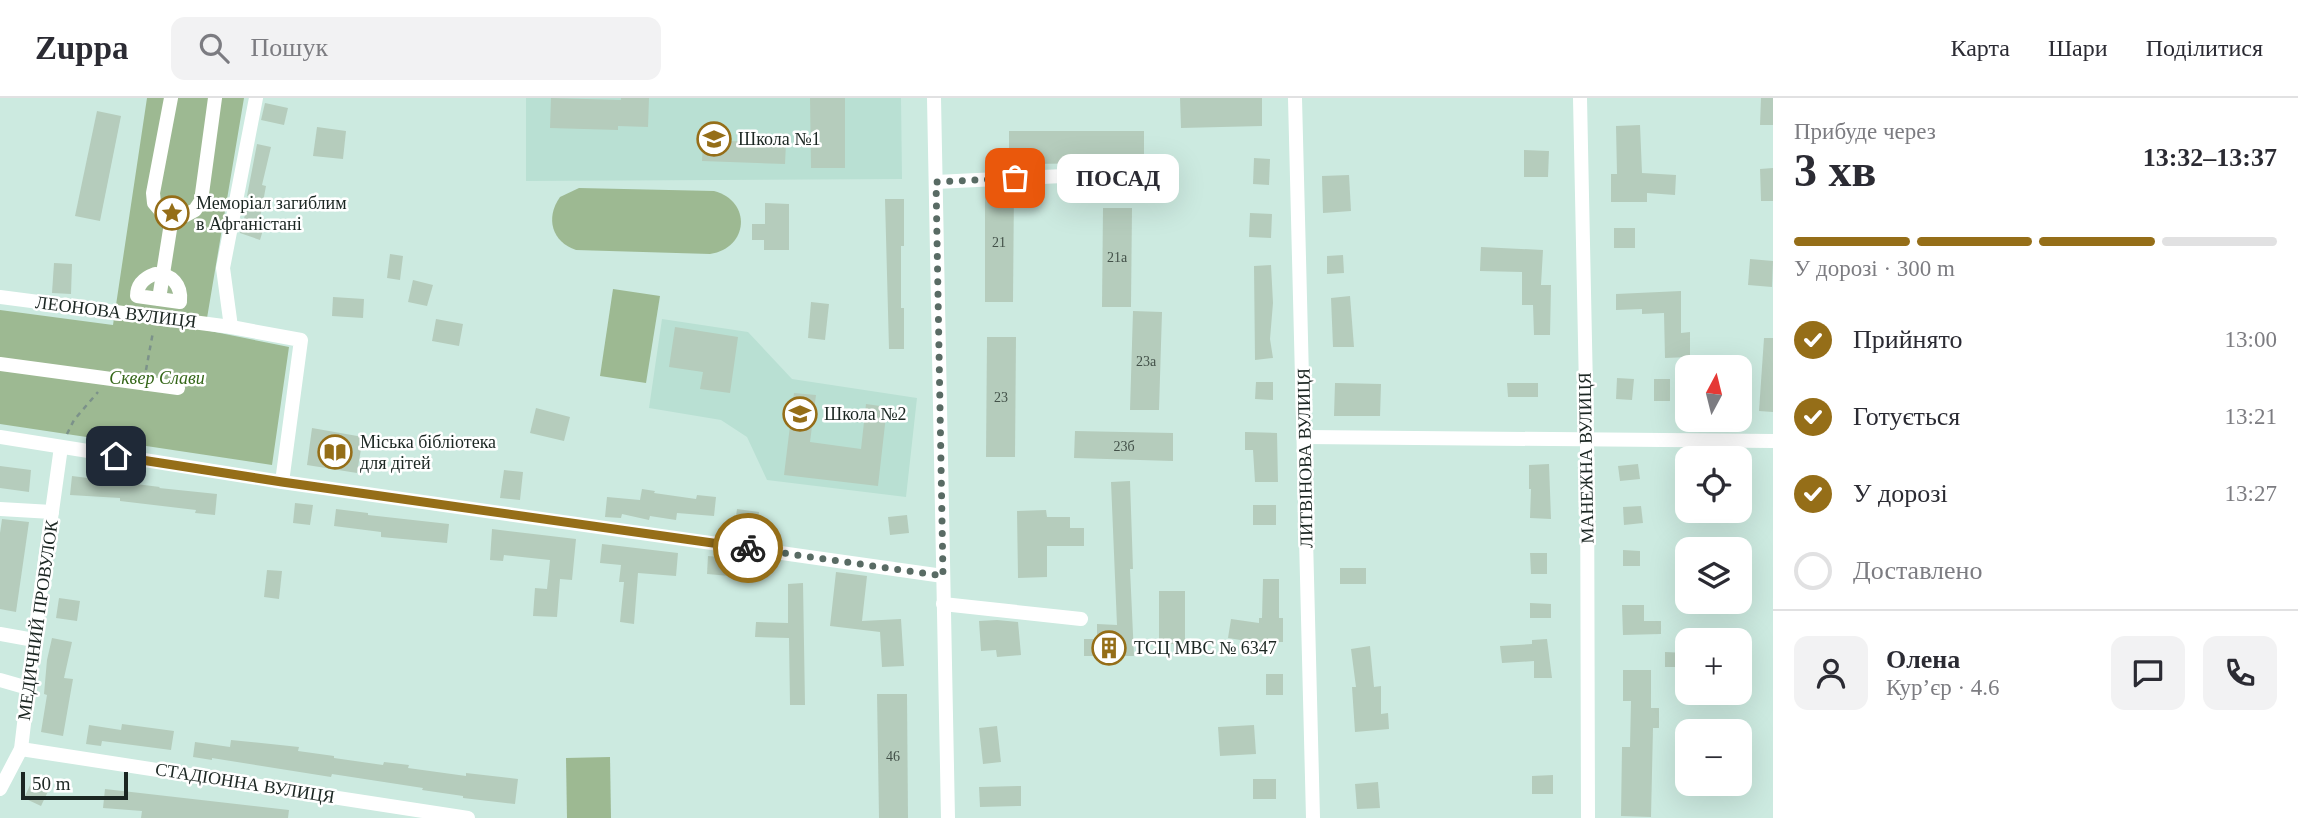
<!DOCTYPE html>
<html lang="uk">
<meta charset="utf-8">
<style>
:root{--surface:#fff;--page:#f2f2f3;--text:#2b2b33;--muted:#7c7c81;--line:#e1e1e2;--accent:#956e18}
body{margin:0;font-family:"Times New Roman",serif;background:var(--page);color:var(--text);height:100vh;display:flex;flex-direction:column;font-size:26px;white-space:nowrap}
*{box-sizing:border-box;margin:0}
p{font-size:23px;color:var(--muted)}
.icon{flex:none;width:38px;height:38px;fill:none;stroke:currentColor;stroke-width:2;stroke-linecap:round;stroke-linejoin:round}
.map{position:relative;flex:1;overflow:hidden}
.panel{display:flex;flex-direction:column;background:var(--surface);width:525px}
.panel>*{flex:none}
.needle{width:46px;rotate:7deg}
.fabs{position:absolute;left:1675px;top:257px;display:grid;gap:14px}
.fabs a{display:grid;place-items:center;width:77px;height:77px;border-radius:14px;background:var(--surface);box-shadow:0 7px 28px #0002;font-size:35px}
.scale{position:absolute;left:21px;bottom:18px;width:107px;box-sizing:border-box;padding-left:7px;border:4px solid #1b2622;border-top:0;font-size:19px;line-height:24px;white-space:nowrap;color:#1b2622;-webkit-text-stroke:5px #fff;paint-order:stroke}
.pin{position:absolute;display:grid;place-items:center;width:60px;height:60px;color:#fff;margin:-30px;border-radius:14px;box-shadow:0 4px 10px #0006}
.courier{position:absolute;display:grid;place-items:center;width:70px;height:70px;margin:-35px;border:5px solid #956e18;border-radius:50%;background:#fff;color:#222;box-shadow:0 2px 9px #0007}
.bubble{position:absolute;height:49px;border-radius:14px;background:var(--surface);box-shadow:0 7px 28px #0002;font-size:23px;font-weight:600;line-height:49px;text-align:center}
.headline em{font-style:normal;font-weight:600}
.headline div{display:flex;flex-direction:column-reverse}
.headline{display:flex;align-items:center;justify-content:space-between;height:119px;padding:0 21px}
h1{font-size:46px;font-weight:600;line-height:52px}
.bar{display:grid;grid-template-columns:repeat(4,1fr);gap:10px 7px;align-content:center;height:84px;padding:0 21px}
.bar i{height:9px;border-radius:5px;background:var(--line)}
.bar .on{background:var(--accent)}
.bar p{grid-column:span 4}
.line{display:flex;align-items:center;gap:18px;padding:0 21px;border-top:2px solid var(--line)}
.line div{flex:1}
.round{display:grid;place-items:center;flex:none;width:74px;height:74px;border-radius:14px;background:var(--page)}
ol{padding:0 21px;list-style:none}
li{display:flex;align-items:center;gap:21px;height:77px}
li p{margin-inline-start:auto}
li .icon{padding:7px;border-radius:50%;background:var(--accent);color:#fff;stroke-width:4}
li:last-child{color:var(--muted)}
li i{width:38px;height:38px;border:4px solid var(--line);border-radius:50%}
header{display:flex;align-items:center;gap:42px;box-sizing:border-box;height:98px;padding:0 35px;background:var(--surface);border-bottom:2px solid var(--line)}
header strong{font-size:33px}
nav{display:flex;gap:38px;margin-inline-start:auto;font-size:24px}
.search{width:490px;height:63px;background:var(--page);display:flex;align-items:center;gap:18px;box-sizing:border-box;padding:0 24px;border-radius:14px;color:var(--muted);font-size:26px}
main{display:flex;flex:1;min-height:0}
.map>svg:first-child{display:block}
.built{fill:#b9e0d3}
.green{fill:#9db992}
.building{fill:#b5ccbc}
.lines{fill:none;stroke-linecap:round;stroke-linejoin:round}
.path{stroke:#7c928a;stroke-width:2.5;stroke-dasharray:5 5;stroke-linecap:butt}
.minor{stroke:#fff;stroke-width:14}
.done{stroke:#596b64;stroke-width:7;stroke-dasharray:0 12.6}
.route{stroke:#956e18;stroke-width:9}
.labels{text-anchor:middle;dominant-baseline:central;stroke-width:5;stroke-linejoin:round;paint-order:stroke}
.number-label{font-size:14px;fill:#425048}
.poi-label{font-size:18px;fill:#1b2622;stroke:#fff;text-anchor:start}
.street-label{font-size:18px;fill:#1b2622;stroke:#fff}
.park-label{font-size:18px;font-style:italic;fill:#346618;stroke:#fff}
</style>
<header>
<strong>Zuppa</strong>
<div class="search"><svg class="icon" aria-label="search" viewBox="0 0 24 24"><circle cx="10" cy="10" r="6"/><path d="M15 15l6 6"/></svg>Пошук</div>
<nav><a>Карта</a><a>Шари</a><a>Поділитися</a></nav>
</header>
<main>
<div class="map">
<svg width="1773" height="720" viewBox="0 0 1773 720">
<rect width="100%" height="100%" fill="#cceae0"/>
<!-- built -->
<g class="built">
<polygon points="526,0 901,0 902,81 526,83"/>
<polygon points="662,221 748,234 792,281 917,300 906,399 767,382 747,339 721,322 649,310"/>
</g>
<!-- green -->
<g class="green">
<polygon points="147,0 244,0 205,232 289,249 272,367 0,326 0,212 113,227"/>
<path d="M579,90l135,3c38,10 35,57 -4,63l-134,-4c-24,-8 -31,-32 -16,-53z"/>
<polygon points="613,191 660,198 646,285 600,278"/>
<polygon points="610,659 611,720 567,720 566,660"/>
</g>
<!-- building -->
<g class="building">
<polygon points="551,0 621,2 621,0 649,0 648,29 618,28 618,32 550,30"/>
<polygon points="810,0 845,0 845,70 811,70"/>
<polygon points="1180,0 1262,0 1262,28 1181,30"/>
<polygon points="1761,0 1773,0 1773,27 1760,27"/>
<polygon points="265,5 288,10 284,27 261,22"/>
<polygon points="97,13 121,18 100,123 75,118"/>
<polygon points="1640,27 1642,75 1676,77 1675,97 1647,95 1647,104 1611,104 1611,76 1617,76 1616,28"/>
<polygon points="317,29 346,33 343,61 313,58"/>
<polygon points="1009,33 1144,33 1144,65 1009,66"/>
<polygon points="703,42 786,45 785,66 702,63"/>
<polygon points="257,46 271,49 262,87 266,88 260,120 266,122 260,142 240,135 250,99 247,98"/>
<polygon points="1524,52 1549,53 1548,79 1524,79"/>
<polygon points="1254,60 1270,61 1269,87 1253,86"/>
<polygon points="1773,70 1773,103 1761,103 1760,71"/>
<polygon points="1349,77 1351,113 1323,115 1322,78"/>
<polygon points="1014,90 1013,204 985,204 985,91"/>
<polygon points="885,101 904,101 904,148 901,148 901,210 904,210 904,251 889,251"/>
<polygon points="765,105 789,106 789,152 764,152 764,142 752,142 752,126 765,126"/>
<polygon points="1103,110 1132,110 1131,209 1102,209"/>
<polygon points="1250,115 1272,116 1271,140 1249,139"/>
<rect x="1614" y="130" width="21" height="20"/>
<polygon points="1481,149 1543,152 1541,187 1551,187 1550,237 1534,237 1533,207 1522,207 1522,174 1480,173"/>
<polygon points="390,156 403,158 400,182 387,180"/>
<polygon points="1343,157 1344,175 1327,176 1327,158"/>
<polygon points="1750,161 1773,163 1772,189 1748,187"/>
<polygon points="54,165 72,166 71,196 52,195"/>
<polygon points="1271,167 1273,205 1270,241 1273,260 1255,262 1254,168"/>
<polygon points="413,182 433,187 427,208 408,204"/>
<polygon points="1681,193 1681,235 1690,234 1690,259 1665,260 1664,215 1642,216 1642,211 1616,212 1616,196"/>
<polygon points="1350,198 1354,249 1333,249 1331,200"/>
<polygon points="333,199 364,201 363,220 332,218"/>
<polygon points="811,204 829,206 825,242 808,240"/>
<polygon points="1133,213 1162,214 1159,312 1130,312"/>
<polygon points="436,221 463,226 459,248 432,243"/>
<polygon points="675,229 738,239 730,295 700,291 703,274 669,269"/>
<polygon points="987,239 1016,239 1015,359 986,359"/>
<polygon points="1764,240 1773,240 1773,314 1759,313"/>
<polygon points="1617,280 1634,281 1632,302 1616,301"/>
<rect x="1654" y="281" width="16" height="22"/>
<polygon points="1256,284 1273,284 1273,302 1255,301"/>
<polygon points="1335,285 1381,286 1380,318 1334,318"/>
<polygon points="1507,285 1538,285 1538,299 1508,299"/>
<polygon points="794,295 816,297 810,344 861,351 866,306 887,309 878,388 784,377"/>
<polygon points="536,310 570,319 564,343 530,335"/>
<polygon points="312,330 363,339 357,375 307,367"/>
<polygon points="1075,333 1173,335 1173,363 1074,360"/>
<polygon points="1245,334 1277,335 1278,384 1255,384 1253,352 1245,352"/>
<polygon points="1549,366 1551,421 1530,420 1531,391 1529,391 1529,367"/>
<polygon points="1638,366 1640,381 1620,383 1618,368"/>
<polygon points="0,368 31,372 29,394 0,390"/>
<polygon points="504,372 523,374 520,402 500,400"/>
<polygon points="72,378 160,389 159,390 217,396 215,417 195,415 196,412 120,403 120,400 70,397"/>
<polygon points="1130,383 1133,471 1130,471 1134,558 1084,558 1084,541 1097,541 1097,526 1117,527 1111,384"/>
<polygon points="642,391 655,393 654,395 696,401 697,397 716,399 714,418 677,415 676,422 650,418 649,422 622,416 621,420 605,419 607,399 640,402"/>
<polygon points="295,405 313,407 310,427 293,425"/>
<rect x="1253" y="407" width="23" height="20"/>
<polygon points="1641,408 1643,425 1624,427 1623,409"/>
<polygon points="336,411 368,415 368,417 449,426 447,445 381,439 381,434 334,428"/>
<polygon points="737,411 759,414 756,436 734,433"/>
<polygon points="1046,412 1047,419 1070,419 1070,430 1084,430 1084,448 1047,448 1047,479 1018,480 1017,413"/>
<polygon points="907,417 909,435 890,437 888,419"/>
<polygon points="2,421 29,424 16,514 0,511 0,435"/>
<polygon points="492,431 576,441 572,482 560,481 557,519 533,518 535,490 547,491 550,462 504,457 503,463 490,462"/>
<polygon points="602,446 678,455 676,478 638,475 634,526 620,524 624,484 619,484 621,467 600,465"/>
<polygon points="1623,452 1640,453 1640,468 1623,468"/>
<polygon points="1530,455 1547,455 1547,476 1531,476"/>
<polygon points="708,458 732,460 730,478 707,476"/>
<rect x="1340" y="470" width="26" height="16"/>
<polygon points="267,472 282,473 279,501 264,499"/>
<polygon points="836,474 867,478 862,523 901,521 904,568 882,569 880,534 830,528"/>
<polygon points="1263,481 1279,481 1279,520 1283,520 1283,544 1253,544 1228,540 1231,521 1259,525 1259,520 1262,520"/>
<polygon points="803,485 805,607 790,607 789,540 755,539 756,524 788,525 788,486"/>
<rect x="1159" y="493" width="26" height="53"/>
<polygon points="59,500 80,503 77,523 56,520"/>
<polygon points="1530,505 1551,506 1551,520 1530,520"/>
<polygon points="1622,507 1644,507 1644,523 1661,523 1661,536 1623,537"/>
<polygon points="997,522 1018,524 1021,557 997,559 996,552 981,553 979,523"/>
<polygon points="52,540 72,544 64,580 73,581 63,638 41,634 47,597 44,596 47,562"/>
<polygon points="1547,541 1552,580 1534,580 1534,563 1502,565 1500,548 1532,546 1532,542"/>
<polygon points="1370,548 1374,589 1381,588 1381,616 1388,615 1389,631 1355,634 1352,589 1356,589 1351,551"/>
<polygon points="1665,554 1687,555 1687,569 1665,569"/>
<polygon points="1623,572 1651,572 1651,610 1659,610 1659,630 1653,630 1651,719 1621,718 1622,649 1630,649 1631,603 1623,603"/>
<rect x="1266" y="576" width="17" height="21"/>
<polygon points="877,596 907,596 908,720 879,720"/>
<polygon points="122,626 174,633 171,652 102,643 101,648 86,646 89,627 121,632"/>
<polygon points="1254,627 1256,656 1220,658 1218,629"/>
<polygon points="997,628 1001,664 983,666 979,630"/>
<polygon points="231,642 299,649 298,653 334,658 334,660 383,667 384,664 409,667 408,670 466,678 466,675 518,681 515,706 463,700 463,698 422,692 423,690 332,676 331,679 212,660 212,662 193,659 195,644 230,649"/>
<polygon points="1553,677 1553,696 1532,696 1532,678"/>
<polygon points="34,679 51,687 41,708 24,700"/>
<rect x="1253" y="681" width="23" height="20"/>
<polygon points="1378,684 1380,710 1357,711 1355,686"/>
<polygon points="1021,688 1021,708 980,709 979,689"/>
<polygon points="105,691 289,712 288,720 141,720 142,713 103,710"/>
</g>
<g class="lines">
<!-- path -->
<g class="path">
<polyline points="146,272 153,234"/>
<polyline points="67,336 74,322 98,294"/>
</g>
<!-- minor -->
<g class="minor">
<polyline points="256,0 223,170 231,229 301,242 282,384"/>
<polyline points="934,0 948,720"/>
<polyline points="1295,0 1313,720"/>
<polyline points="1580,0 1587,340 1588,720"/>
<polyline points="936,84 1147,74"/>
<polyline points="171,125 195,112 201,103 215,0"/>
<path d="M155,176c17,0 27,11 25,28l-43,-6c0,-12 7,-18 18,-22z"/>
<polyline points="0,199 231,229"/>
<polyline points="159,201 171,125 154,105 153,95 171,0"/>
<polyline points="0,266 178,290"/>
<polyline points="0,339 282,384 943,478"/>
<polyline points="1305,339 1773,343"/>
<polyline points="0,411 52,414"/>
<polyline points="943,506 1081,521"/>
<polyline points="0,536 34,542"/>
<polyline points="0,582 28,590"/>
<polyline points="21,651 468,720"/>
<polyline points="0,691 21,651 34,542 61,349"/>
</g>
</g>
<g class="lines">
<!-- done -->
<polyline class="done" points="748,450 943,478 936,84 1015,80"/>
<!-- route -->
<polyline class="route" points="116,358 282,384 748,450"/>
</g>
<!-- icons -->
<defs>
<symbol id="school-ring" viewBox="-11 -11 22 22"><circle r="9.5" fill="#fff" stroke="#956e18" stroke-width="1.5"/><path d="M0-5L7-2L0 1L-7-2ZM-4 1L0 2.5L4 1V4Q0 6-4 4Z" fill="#956e18"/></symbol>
<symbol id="sight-ring" viewBox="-11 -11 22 22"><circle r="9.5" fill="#fff" stroke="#956e18" stroke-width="1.5"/><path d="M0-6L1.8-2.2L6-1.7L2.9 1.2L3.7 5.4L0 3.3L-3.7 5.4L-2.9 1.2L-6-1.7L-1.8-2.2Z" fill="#956e18"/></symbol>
<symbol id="library-ring" viewBox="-11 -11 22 22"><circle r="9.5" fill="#fff" stroke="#956e18" stroke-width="1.5"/><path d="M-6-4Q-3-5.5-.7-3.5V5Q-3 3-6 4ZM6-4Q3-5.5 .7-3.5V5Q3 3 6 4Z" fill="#956e18"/></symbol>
<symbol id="building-ring" viewBox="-11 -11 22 22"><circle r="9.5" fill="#fff" stroke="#956e18" stroke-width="1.5"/><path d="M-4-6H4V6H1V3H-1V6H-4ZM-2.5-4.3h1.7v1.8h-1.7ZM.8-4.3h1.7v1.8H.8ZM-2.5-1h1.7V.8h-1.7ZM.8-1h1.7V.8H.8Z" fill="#956e18"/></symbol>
</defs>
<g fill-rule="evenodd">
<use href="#school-ring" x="695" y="22" width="38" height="38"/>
<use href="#sight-ring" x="153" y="96" width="38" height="38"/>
<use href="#school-ring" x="781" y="297" width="38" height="38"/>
<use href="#library-ring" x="316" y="335" width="38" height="38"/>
<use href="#building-ring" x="1090" y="531" width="38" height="38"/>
</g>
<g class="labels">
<!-- number labels -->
<g class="number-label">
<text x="999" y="144">21</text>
<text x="1117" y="159">21а</text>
<text x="1146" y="263">23а</text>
<text x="1001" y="299">23</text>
<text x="1124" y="348">23б</text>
<text x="893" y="658">46</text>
</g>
<!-- poi labels -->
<g class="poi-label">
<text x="738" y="41">Школа №1</text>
<text x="196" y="105">Меморіал загиблим<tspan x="196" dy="21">в Афганістані</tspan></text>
<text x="824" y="316">Школа №2</text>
<text x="360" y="344">Міська бібліотека<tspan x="360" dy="21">для дітей</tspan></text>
<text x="1134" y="550">ТСЦ МВС № 6347</text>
</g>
<!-- street labels -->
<g class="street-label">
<text transform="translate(116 214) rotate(7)">ЛЕОНОВА ВУЛИЦЯ</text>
<text transform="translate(1305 360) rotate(-91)">ЛИТВІНОВА ВУЛИЦЯ</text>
<text transform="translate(1586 360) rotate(-91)">МАНЕЖНА ВУЛИЦЯ</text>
<text transform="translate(38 522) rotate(-82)">МЕДИЧНИЙ ПРОВУЛОК</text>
<text transform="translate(245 685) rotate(9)">СТАДІОННА ВУЛИЦЯ</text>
</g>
<!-- park labels -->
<g class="park-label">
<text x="157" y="280">Сквер Слави</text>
</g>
</g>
</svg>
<div class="fabs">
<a><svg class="needle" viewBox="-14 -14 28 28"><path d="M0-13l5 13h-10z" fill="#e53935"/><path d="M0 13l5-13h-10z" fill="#7c7c81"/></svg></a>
<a><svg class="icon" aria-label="locate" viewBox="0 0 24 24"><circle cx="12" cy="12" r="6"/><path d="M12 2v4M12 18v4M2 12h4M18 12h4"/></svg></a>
<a><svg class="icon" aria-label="layers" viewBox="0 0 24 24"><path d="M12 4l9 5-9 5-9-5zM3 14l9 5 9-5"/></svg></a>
<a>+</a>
<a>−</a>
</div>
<div class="scale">50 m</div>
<div class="pin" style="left:1015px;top:80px;background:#ea580c"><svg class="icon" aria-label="bag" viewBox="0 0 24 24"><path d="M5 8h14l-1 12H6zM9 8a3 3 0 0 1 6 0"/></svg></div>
<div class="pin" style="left:116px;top:358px;background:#1f2937"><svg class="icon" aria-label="home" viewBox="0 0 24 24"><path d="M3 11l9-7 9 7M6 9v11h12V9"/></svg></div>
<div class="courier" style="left:748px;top:450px"><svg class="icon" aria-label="bike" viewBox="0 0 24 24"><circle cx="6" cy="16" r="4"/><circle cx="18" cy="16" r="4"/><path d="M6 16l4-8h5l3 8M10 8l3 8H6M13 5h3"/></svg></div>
<div class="bubble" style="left:1057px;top:56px;width:122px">ПОСАД</div>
</div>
<section class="panel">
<div class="headline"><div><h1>3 хв</h1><p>Прибуде через</p></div><em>13:32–13:37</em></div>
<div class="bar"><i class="on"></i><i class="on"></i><i class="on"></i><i></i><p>У дорозі · 300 m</p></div>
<ol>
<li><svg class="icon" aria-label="check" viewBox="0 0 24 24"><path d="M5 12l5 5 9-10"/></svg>Прийнято<p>13:00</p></li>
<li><svg class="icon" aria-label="check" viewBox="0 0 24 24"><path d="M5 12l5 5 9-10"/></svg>Готується<p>13:21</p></li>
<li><svg class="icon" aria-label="check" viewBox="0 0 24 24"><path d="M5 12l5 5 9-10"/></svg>У дорозі<p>13:27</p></li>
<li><i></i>Доставлено</li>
</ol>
<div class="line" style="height:126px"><a class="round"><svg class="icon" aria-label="person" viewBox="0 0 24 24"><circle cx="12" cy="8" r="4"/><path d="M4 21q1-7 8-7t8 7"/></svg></a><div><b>Олена</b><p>Кур’єр · 4.6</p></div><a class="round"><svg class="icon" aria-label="chat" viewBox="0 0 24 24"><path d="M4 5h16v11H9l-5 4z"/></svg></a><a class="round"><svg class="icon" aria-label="phone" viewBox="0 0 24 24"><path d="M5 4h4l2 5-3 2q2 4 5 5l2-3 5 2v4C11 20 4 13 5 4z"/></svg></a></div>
</section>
</main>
